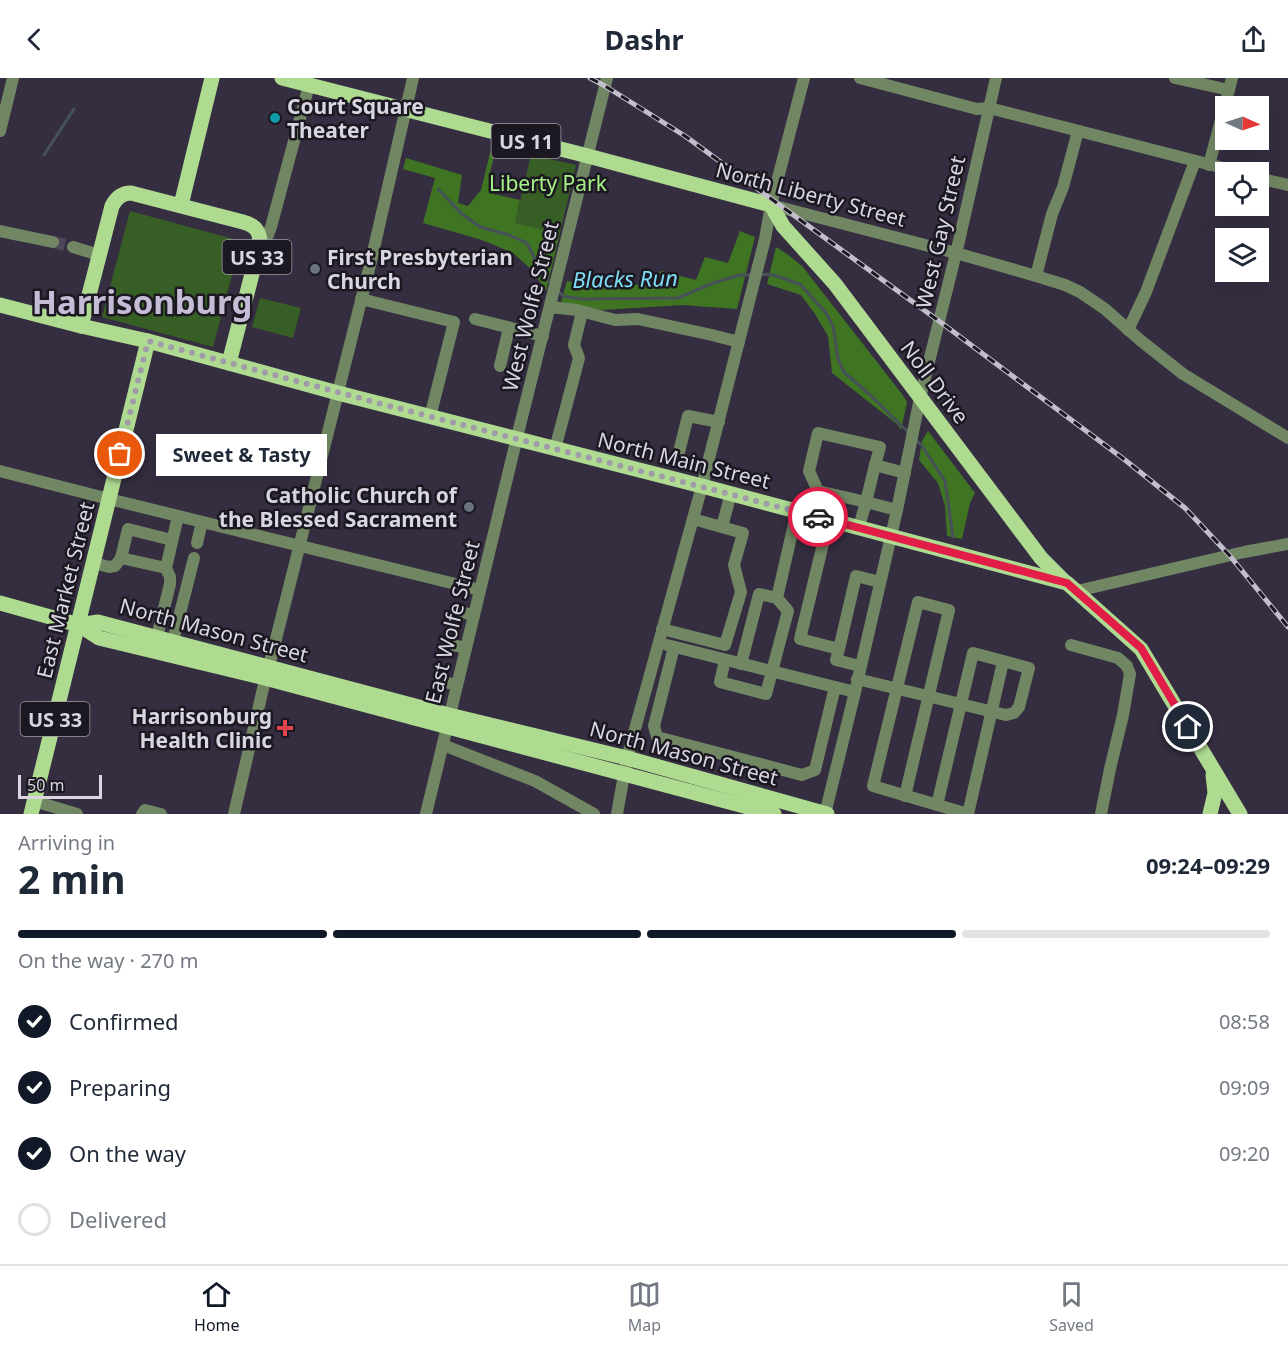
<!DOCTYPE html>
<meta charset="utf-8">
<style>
:root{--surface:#fff;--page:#f2f2f3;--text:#1f2937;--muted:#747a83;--line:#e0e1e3;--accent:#111827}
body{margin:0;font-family:"Noto Sans",sans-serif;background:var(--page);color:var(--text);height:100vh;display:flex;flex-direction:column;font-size:22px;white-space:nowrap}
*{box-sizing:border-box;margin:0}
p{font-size:20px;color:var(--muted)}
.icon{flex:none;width:33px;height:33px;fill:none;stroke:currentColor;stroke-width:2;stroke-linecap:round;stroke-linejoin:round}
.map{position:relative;height:736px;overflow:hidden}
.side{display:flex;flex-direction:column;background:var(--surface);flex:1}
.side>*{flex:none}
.needle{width:39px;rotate:93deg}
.controls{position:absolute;left:1215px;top:18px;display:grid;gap:12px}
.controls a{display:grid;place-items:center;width:54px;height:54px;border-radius:0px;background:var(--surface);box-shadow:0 6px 24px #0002;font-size:30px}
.scale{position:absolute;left:18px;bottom:15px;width:84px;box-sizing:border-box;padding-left:6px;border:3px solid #d9d5e1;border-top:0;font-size:16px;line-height:21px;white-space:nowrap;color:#d9d5e1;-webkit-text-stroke:4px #1b1821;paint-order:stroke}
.pin{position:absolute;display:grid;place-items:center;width:51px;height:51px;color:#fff;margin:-26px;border:3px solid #fff;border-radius:50%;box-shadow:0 2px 6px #0007}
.courier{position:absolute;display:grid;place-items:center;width:60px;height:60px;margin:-30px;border:4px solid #e11d48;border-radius:50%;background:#fff;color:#222;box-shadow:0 2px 8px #0007}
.bubble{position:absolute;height:42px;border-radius:0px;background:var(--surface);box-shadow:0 6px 24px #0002;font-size:20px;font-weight:700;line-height:42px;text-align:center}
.summary em{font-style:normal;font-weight:700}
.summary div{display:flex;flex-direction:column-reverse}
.summary{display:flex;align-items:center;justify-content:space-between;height:102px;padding:0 18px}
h1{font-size:39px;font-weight:700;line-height:45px}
.bar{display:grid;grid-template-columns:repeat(4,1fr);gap:9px 6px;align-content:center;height:72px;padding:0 18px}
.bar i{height:8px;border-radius:4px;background:var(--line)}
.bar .on{background:var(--accent)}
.bar p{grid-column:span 4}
ol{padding:0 18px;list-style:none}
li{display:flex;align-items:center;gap:18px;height:66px}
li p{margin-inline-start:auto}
li .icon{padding:6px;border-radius:50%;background:var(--accent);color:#fff;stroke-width:4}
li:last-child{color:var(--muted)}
li i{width:33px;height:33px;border:3px solid var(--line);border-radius:50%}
header{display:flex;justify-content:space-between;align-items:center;height:78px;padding:0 18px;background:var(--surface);font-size:27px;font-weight:700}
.tabs{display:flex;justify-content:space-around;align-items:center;height:84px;border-top:2px solid var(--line);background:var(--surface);font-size:16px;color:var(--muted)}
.tabs a{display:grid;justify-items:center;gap:3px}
.tabs .on{color:var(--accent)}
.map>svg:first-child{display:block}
.green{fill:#375e24}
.forest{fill:#3f7522}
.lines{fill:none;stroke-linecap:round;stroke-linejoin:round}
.stream{stroke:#465158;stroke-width:3}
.minor-tunnel{stroke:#4e4759;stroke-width:12;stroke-dasharray:12 6;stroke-linecap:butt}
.minor{stroke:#718763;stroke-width:12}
.major{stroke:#afdb91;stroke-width:15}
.rail-casing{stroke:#c2becb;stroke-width:5}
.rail{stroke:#1b1821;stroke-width:3;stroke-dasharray:9;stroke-linecap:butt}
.done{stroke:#a09ba9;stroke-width:6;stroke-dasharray:0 10.8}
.route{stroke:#e11d48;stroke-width:8}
.culture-dot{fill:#0f9aa8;stroke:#1b1821;stroke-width:2}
.worship-dot{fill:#6b7280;stroke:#1b1821;stroke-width:2}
.health-dot{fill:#e0444e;stroke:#1b1821;stroke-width:2}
.labels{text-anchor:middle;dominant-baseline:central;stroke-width:5;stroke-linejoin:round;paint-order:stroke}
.shield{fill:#1b1821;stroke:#a09ca7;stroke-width:1.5}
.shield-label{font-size:20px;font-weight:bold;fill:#d9d5e1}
.poi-label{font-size:21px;font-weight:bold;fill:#d9d5e1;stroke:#1b1821;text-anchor:start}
.park-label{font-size:21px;fill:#a8f387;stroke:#1b1821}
.street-label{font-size:21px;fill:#d9d5e1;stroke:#1b1821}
.water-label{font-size:22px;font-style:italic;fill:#7eddf4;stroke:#1b1821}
.town-label{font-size:33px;font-weight:bold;fill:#c5bdd5;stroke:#1b1821}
</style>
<header><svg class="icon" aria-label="back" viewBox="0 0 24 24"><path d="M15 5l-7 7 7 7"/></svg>Dashr<svg class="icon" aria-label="share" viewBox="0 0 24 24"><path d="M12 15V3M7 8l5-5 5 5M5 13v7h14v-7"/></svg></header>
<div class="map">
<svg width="1288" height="736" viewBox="0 0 1288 736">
<rect width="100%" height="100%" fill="#352e41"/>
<!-- green -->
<g class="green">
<polygon points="531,77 576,87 560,155 515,145"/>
<polygon points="130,133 241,163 213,269 102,239"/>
<polygon points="260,220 301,230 293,260 252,249"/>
</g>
<!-- forest -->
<g class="forest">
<polygon points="491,71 496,72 489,98 493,99 490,115 520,122 515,145 560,155 546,213 532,192 513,175 482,162 423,145 435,100 403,91 406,80 462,97 458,125 468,128 481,112"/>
<polygon points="740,153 755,159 737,231 682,227 602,232 561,224 567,203 616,211 645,205 661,193 696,202 705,179 728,185"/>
<polygon points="776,169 787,176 802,188 902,316 907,324 901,352 898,347 832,295 828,258 815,236 801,217 767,206"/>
<polygon points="928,353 975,415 970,425 962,461 947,458 945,428 938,405 919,382 922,363"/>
</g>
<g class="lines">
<!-- stream -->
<g class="stream">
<polyline points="44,77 74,31"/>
<polyline points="438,111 462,136 480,149 509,157 527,165 542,196 551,205"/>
<polyline points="760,197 769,196 783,200 801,207 826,235 833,248 838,281 844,294 869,316 910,356"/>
<polyline points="557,212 563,218 581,221 678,220 713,205 740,197 754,197"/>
<polyline points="915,361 922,368 945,403 953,459"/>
</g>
<!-- minor-tunnel -->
<polyline class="minor-tunnel" points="53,164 73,169"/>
<!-- minor -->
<g class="minor">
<polyline points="860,0 977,31 989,30 1239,94"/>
<polyline points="1175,0 1229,12"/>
<polyline points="0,53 13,0"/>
<polyline points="1209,87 1232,0"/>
<polyline points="1258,100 1288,107"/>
<polyline points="771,127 956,175 1036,198 1065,207 1080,214 1105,231 1140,262 1183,296 1288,360"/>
<polyline points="0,153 53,164"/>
<polyline points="260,165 268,157 271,149 309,7"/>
<polyline points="73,169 99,177"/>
<polyline points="1036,198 1052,136 1063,109 1078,53"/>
<polyline points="361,221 454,244 430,339"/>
<polyline points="550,229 577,232 615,242 638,241 712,257 739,264"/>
<polyline points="475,241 543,258"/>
<polyline points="1128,252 1146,214 1195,83"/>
<polyline points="500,288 509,250"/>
<polyline points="555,371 579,280 574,267 582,234"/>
<polyline points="677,382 688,338 719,344"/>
<polyline points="0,393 109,421 480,512"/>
<polyline points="818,413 809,393 818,355 880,369 875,387"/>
<polyline points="897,432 866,424 875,387 905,395"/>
<polyline points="813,437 818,413 866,424 859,449"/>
<polyline points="829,441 800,561 839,571 856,498 880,504"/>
<polyline points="722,449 731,415"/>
<polyline points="197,465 202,444"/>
<polyline points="94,485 109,489 115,488 121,480"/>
<polyline points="166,490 121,480 128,451 172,462"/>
<polyline points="1077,513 1244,474 1288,466"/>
<polyline points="460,534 474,537"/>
<polyline points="662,551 725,567 741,514 734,487 743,455 693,441"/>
<polyline points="157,559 170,506 170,499 166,490 178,438"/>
<polyline points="173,563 194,480"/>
<polyline points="453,567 466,570"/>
<polyline points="667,567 855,614"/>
<polyline points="1071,567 1118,580 1127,588 1130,596 1123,637 1110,691 1101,736"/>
<polyline points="674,569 654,648 657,659 802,697 815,692 835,609"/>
<polyline points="839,571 836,582 860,588"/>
<polyline points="725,582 720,604 766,616 788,533 777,520 797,433"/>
<polyline points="741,586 759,516 777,520"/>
<polyline points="857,601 1006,637 1014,635 1019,629 1029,590 973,575 937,727"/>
<polyline points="444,604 457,607"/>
<polyline points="443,667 535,703 594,736"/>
<polyline points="905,718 949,532 918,524 873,708 968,736"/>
<polyline points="34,723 77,736"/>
<polyline points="142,736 145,732 161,736"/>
<polyline points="234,736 268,589 272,577 371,183 413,0"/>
<polyline points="426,736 519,351 607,0"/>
<polyline points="617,736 627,680 702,408 765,161 771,127 804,0"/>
<polyline points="825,736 855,614 897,432 920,320 959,163 996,0"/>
<polyline points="968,736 1003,584"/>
</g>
<!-- major -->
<g class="major">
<polyline points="282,0 588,78 771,127 783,148 835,206 1041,480 1064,503"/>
<polyline points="181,127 212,0"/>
<polyline points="0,227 81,248 148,263 338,315 702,408 1067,505 1141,571 1240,736"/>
<path d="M81,248l31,-120c4,-8 10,-13 19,-13l112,29c12,3 17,9 17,21l-31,120"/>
<polyline points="0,525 79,547 99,560 265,600 774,736"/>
<polyline points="79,547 98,544 449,637 627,680 827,736"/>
<polyline points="31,736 148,263"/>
<polyline points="1210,736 1215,715 1213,697"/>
</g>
<defs>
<polyline id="rail" points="590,0 605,8 685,58 939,243 1125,382 1185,430 1230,478 1288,549"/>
</defs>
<!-- rail casing -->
<use href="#rail" class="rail-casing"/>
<!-- rail -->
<use href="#rail" class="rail"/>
</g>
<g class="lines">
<!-- done -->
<polyline class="done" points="120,376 148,263 378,325 818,439"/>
<!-- route -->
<polyline class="route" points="818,439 1067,505 1141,570 1188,649"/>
</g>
<!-- markers -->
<circle class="culture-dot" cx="275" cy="40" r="6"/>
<g class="worship-dot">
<circle cx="315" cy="191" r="6"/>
<circle cx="469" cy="429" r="6"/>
</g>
<path class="health-dot" d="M282 641h6v6h6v6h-6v6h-6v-6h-6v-6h6z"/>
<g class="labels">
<!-- shield labels -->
<g class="shield">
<rect x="491.5" y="46" width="69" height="34" rx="4.5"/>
<rect x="222.5" y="162" width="69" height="34" rx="4.5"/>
<rect x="20.5" y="624" width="69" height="34" rx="4.5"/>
</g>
<g class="shield-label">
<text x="526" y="63">US 11</text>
<text x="257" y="179">US 33</text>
<text x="55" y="641">US 33</text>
</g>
<!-- poi labels -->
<g class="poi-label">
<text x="287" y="28">Court Square<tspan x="287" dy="24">Theater</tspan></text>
<text x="327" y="179">First Presbyterian<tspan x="327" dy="24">Church</tspan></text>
<text x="457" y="417" text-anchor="end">Catholic Church of<tspan x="457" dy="24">the Blessed Sacrament</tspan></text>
<text x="272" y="638" text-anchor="end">Harrisonburg<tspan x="272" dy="24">Health Clinic</tspan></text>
</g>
<!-- park labels -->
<g class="park-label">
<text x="548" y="105">Liberty Park</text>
</g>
<!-- street labels -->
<g class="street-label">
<text transform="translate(811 116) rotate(15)">North Liberty Street</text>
<text transform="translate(940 154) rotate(-77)">West Gay Street</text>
<text transform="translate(530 228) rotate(-76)">West Wolfe Street</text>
<text transform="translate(935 304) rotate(53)">Noll Drive</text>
<text transform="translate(684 382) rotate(14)">North Main Street</text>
<text transform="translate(65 512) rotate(-76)">East Market Street</text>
<text transform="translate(452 544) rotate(-76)">East Wolfe Street</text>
<text transform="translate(214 552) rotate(15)">North Mason Street</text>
<text transform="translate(684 675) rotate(15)">North Mason Street</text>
</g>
<!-- water labels -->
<g class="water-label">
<text transform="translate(625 200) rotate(-1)">Blacks Run</text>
</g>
<!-- town labels -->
<g class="town-label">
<text x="142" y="223">Harrisonburg</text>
</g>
</g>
</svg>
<div class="controls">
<a><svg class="needle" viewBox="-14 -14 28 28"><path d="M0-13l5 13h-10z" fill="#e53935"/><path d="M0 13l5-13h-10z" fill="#747a83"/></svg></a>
<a><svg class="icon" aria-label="locate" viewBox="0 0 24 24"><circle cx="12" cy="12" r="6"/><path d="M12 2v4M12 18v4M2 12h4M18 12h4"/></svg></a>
<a><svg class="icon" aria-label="layers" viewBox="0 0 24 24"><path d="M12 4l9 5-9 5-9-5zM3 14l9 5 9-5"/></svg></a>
</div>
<div class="scale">50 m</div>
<div class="pin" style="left:120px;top:376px;background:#ea580c"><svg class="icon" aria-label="bag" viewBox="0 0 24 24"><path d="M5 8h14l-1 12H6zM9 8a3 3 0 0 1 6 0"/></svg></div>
<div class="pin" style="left:1188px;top:649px;background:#1f2937"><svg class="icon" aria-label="home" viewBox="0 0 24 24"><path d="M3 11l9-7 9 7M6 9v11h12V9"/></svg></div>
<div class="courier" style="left:818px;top:439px"><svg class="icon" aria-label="car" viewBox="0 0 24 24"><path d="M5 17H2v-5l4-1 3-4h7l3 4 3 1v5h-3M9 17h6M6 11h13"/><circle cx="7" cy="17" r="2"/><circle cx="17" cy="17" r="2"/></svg></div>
<div class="bubble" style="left:156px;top:356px;width:171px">Sweet &amp; Tasty</div>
</div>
<section class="side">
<div class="summary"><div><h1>2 min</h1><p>Arriving in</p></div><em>09:24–09:29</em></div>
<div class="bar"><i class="on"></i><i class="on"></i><i class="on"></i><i></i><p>On the way · 270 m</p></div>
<ol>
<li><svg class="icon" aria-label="check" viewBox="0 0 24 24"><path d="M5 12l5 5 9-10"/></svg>Confirmed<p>08:58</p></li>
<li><svg class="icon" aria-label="check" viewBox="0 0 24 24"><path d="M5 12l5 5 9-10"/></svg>Preparing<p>09:09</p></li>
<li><svg class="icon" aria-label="check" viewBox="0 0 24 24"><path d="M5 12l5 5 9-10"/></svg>On the way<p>09:20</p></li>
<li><i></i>Delivered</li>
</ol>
</section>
<nav class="tabs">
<a class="on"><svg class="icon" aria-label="home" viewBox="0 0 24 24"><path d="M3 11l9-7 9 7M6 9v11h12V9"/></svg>Home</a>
<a><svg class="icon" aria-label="map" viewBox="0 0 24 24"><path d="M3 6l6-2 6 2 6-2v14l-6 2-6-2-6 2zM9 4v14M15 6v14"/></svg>Map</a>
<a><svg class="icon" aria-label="saved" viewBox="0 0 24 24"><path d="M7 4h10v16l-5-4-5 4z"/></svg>Saved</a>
</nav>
